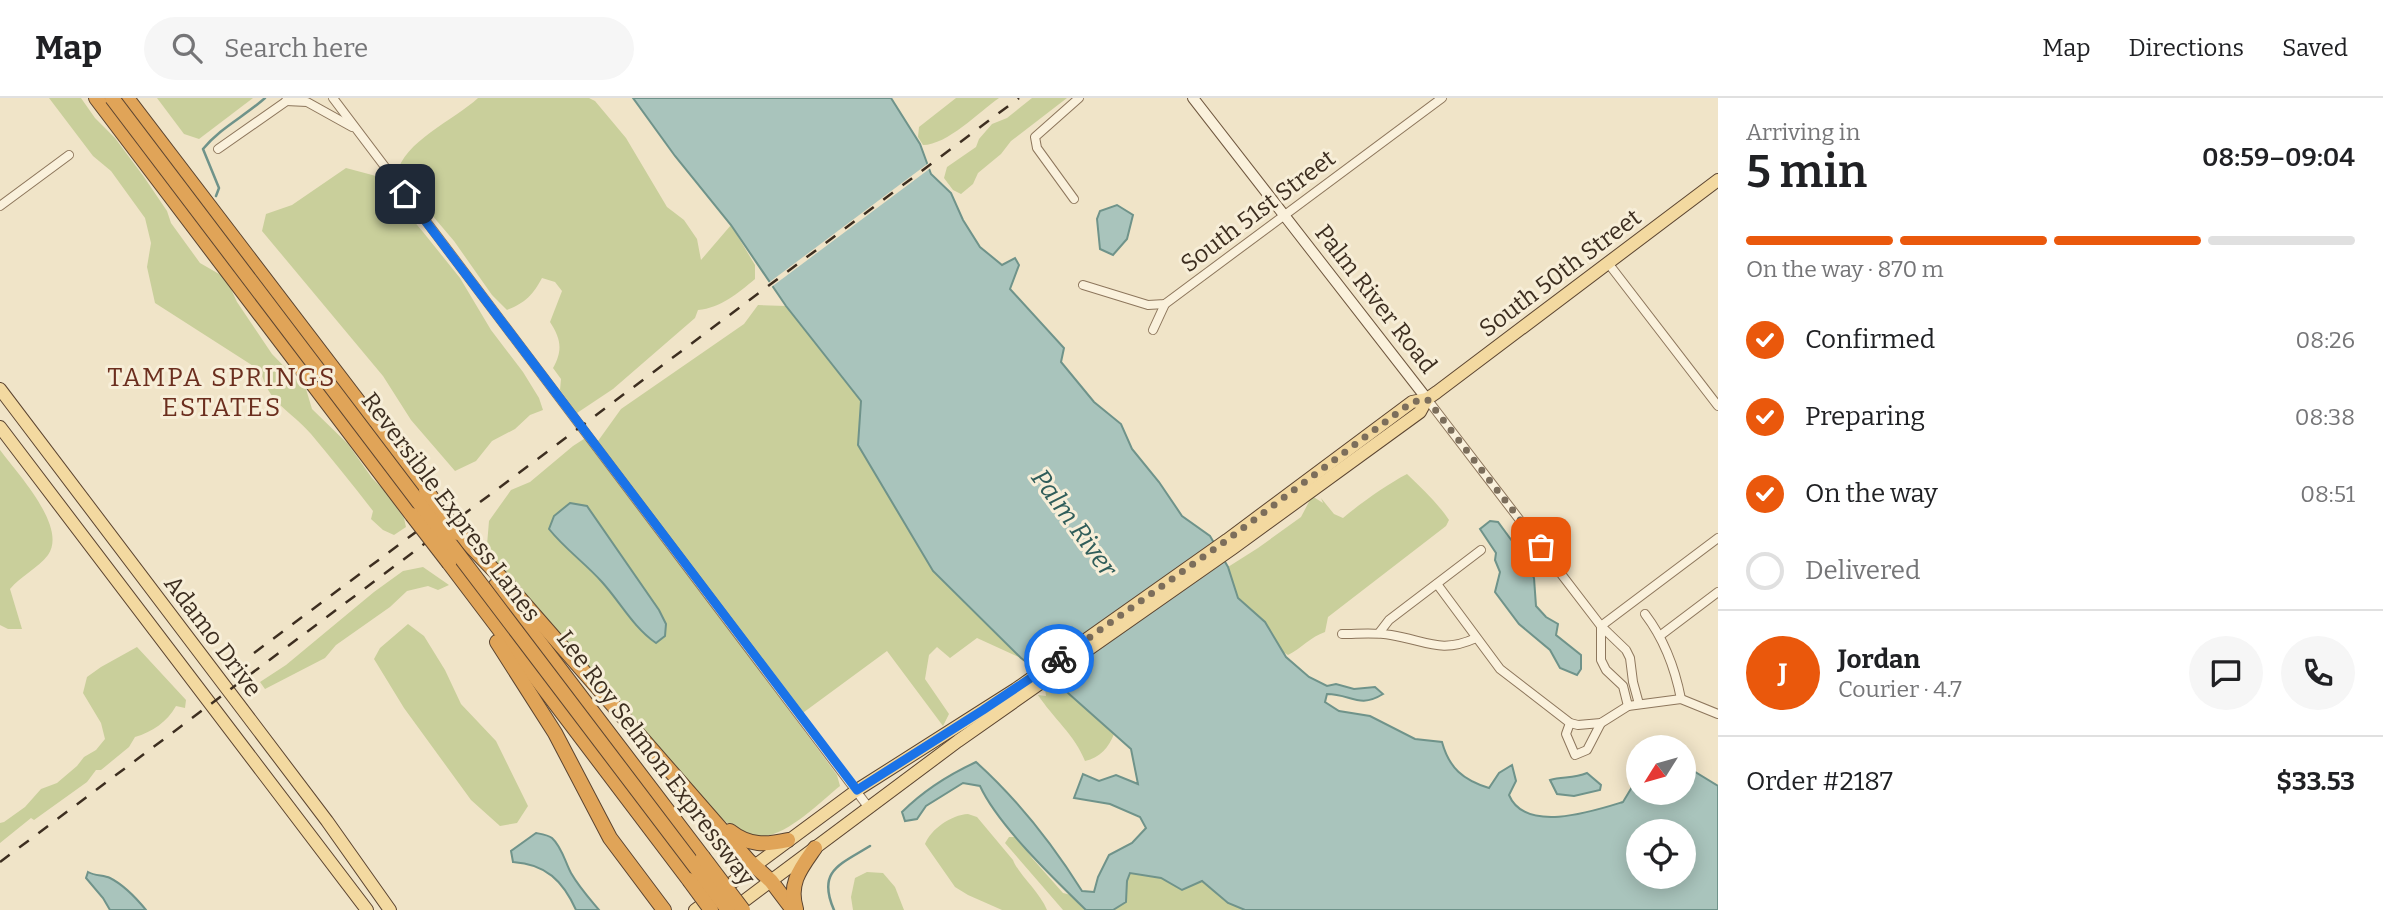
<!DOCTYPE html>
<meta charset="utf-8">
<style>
:root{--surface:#fff;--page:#f6f6f6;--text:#202124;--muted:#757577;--line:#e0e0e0;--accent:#ea580c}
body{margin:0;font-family:Bitter,serif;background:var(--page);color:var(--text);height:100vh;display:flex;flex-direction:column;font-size:26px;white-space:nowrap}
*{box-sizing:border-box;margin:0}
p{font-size:23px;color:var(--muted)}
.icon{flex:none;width:38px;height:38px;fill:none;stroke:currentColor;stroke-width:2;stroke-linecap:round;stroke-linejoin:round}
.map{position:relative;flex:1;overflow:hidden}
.panel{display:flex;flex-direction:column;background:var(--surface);width:665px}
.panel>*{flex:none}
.needle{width:46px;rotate:233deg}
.controls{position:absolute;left:1626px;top:637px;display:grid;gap:14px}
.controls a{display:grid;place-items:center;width:70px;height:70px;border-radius:50%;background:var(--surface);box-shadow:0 4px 18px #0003;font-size:35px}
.pin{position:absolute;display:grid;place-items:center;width:60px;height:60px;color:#fff;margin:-30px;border-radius:14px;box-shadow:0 4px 10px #0006}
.courier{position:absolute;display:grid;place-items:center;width:70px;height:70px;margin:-35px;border:5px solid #1a73e8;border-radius:50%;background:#fff;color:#222;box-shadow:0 2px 9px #0007}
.head em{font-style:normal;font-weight:600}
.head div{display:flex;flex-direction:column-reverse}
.head{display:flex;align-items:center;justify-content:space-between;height:119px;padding:0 28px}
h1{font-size:46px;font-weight:600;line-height:52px}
.bar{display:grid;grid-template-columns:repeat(4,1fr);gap:10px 7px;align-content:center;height:84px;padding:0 28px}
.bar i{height:9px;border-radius:5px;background:var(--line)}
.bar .on{background:var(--accent)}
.bar p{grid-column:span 4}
.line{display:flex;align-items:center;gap:18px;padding:0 28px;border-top:2px solid var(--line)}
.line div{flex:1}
.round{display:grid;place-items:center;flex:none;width:74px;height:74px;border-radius:37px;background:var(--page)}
ol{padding:0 28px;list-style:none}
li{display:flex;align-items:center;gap:21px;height:77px}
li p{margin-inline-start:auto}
li .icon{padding:7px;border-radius:50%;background:var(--accent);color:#fff;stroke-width:4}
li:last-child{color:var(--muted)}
li i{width:38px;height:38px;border:4px solid var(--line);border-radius:50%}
header{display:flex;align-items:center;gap:42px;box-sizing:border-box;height:98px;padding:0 35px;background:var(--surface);border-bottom:2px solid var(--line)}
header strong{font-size:33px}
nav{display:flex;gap:38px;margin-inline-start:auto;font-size:24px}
.search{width:490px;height:63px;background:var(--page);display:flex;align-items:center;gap:18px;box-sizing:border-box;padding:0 24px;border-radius:38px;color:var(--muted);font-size:26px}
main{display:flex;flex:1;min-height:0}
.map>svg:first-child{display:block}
.green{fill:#c9cf9b}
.water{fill:#a9c4bc;stroke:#6f938a;stroke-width:2;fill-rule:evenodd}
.pier{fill:#f0e4c8}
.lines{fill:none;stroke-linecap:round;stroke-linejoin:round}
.stream{stroke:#6f938a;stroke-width:2.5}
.street-casing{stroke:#8d765c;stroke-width:10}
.secondary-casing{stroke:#6f573f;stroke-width:12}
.primary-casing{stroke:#5b4430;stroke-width:14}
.highway-casing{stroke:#5b4430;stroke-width:16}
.street{stroke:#faf1dc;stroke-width:8}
.secondary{stroke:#faf1dc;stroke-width:10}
.primary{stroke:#f3d9a0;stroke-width:12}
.highway{stroke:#e0a458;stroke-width:14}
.rail{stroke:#3d2e20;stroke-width:2.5;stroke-dasharray:12 12;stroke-linecap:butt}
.highway-bridge-casing{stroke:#5b4430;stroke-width:16;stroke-linecap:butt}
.highway-bridge{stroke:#e0a458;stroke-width:14}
.done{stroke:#7c6e5b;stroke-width:7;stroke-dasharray:0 12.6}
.route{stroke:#1a73e8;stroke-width:9}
.labels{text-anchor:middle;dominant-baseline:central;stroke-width:6;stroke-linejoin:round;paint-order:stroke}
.street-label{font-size:24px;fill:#3d2e20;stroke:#f7eed8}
.neighbourhood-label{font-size:26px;letter-spacing:2px;fill:#6b2e1e;stroke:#f7eed8}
.water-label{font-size:26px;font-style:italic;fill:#2f5d5a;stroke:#f7eed8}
</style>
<header>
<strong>Map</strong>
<div class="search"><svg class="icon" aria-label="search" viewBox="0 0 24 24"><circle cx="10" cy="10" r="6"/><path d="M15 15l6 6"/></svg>Search here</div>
<nav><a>Map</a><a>Directions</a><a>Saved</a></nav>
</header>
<main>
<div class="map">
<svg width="1718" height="812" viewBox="0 0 1718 812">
<rect width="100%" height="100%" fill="#f0e4c8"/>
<!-- green -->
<g class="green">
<path d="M49,0h32l14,20 20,20 29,39 23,34 4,12 29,40 26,15 11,24 35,52 34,35 6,20 36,35 24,34 13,13 19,27 2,9 -12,8 -11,-5 -12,-11 2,-8c-20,-26 -41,-52 -62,-77 -21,-24 -43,-31 -50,-63l-106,-68 -8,-36 4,-24 -6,-25 -34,-47 -18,-15z"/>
<polygon points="157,0 253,0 199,41 184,36"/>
<path d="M478,0h111l6,3 31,37 41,69 17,13 13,19 4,21 30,-35 24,40v14c-17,14 -34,29 -57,31l-3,8 -82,71 -36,24 -17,-23 1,-11 -8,-11c10,-18 8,-29 -3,-46l12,-31 -7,-9 -13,-4c-9,17 -17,25 -35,32l-15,-15 -38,-54 -57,-67c6,-32 57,-54 81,-76z"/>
<path d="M956,0h43c-20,14 -52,47 -76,47l-5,-8 1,-10z"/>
<polygon points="1032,0 1067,0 1011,43 1001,56 978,75 973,86 961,96 953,92 944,80 947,69 976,49 979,41 992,26 1007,20"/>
<polygon points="346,70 376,78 423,134 460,180 491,232 523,274 539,300 543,312 530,317 515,331 492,343 476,363 455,373 411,322 383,278 262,133 266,116 292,107"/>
<polygon points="758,207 786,208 861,303 858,347 962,501 1021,560 977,540 950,560 937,549 929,557 925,581 949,616 943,628 887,553 800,617 598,343 621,311 744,226"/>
<path d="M587,339l250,338 3,11c-24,19 -64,63 -97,48 -12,-6 -24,-19 -35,-27l-222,-250 3,-36 22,-31 19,-8 43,-36z"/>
<path d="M0,352c17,23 68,77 48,105 -10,13 -27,21 -38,34l12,40h-14l-8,-4z"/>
<path d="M1407,376c15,15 30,28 42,46l-3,6 -118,91 -3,15c-15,5 -23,16 -37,23l-5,-3 -18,-30 -27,-24 -10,-31 30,-19 43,-31 11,-21 11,7 -2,-5 13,16 9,4c18,-15 43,-33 64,-44z"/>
<polygon points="423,469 449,487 438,492 428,488 407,493 390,509 336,547 325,560 265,591 260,584 286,567 374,494 403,473"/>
<polygon points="408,526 424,538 445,572 461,606 496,643 528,708 517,725 500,728 471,702 404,610 374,561 380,550"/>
<path d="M137,549l49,53 -1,8 -9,-2c-9,16 -24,26 -41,31l-6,10 -28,23h-5l-9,12 -53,38 -3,-2 -31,25v-20l4,-1 21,-15 16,-18 16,-6 20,-17 7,-9 12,-7 9,-11 -4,-16 -18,-30 4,-16 14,-10z"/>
<path d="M1045,590l18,1 51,45c-5,13 -14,24 -29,27 -10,-26 -32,-43 -47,-66l8,1z"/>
<path d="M968,716l9,3 36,43c5,14 26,31 34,50h-45l-34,-15 -13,-8 -30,-43c6,-15 26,-29 43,-30z"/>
<polygon points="1009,739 1017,739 1032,760 1063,795 1071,797 1086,812 1063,812 1005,745"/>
<polygon points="867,774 883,775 895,789 904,812 853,812 851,799 855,780"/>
<polygon points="1130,775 1161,780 1182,792 1202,783 1228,805 1245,812 1113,812 1125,804 1127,783"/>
</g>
<!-- water -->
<g class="water">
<path d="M633,0h258l29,46 11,30 20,19 12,27 17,27 22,18 13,-7 4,7 -9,24 54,59 -3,14 33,40 27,22 11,25 27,33 23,34 28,20 18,31 10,31 27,24 21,35 23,20 18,9 9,-2 18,5 21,-2 8,7c-24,15 -32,0 -56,0l-2,8 14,9 31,5 45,23 27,3c7,26 21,38 47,46l10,-15 13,-8 4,16 -7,14c16,39 85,16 114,7l15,-25v16h46v-26h3l31,19v124h-473l-17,-7 -26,-22 -20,9 -21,-12 -31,-5 -3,8 -1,21 -13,8h-27c-32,-31 -88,-85 -106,-124l-17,-3 -37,23 -9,13 -12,2 -3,-9c22,-22 46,-37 74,-50 40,36 77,83 106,129l12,1 4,-15 11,-22 23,-12 14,-15 -6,-11 -30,-13 -36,-6 9,-24 16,7 17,-6 22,9 -7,-35 -63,-56 -47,-35 -88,-87 -75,-126 3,-44 -75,-95 -55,-81 -56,-69zM1638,733h46v46h-46z"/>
<polygon points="1117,107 1133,117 1127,141 1113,157 1100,151 1097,121 1100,113"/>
<path d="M570,405l17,3 72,104 7,14 -1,12 -9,7c-23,-16 -35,-40 -54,-61 -17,-19 -37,-33 -53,-53l5,-13z"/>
<polygon points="1490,423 1498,424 1523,458 1534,480 1536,508 1546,519 1558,526 1556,537 1581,557 1581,571 1577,577 1560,570 1550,552 1519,526 1495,494 1500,474 1495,462 1496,455 1480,431"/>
<path d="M1587,675l14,12 -1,5 -26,6 -17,-2 -7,-14c12,-4 23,-1 37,-7z"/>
<path d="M536,735c5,1 12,2 16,5 10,9 13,24 19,35 8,14 18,25 28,37h-23c-13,-29 -30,-46 -63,-48l-2,-11z"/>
<path d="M88,774c7,4 16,3 22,6 14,7 27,21 36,32h-36l-7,-12 -17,-20z"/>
</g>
<!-- pier -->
<polygon class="pier" points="930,64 932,69 770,190 767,186"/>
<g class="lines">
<!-- stream -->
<g class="stream">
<path d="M216,98l3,-8 -16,-39c17,-21 42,-33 62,-51"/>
<path d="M834,812c-17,-39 5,-45 36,-64"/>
</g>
<defs>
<g id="street">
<polyline points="333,0 869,710"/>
<polyline points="286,3 307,4 352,29"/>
<polyline points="218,51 291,0"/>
<polyline points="1074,101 1037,50 1035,39 1079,0"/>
<polyline points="0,108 69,57"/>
<polyline points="1608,165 1718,308"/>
<polyline points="1083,187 1148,207 1165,206 1442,0"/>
<polyline points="1153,232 1165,206"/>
<polyline points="1427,301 1601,528 1626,552 1630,560 1633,584 1639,606"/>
<polyline points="1437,486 1500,571 1570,625 1578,627 1601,625 1628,608 1681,601 1718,616"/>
<path d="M1645,516c19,25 30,54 36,85"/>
<polyline points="1601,528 1718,440"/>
<polyline points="1601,528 1601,562 1606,572 1623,588 1628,608"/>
<polyline points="1379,535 1389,522 1481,452"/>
<path d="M1342,536c16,0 33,-2 49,1 36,6 50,19 85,3"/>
<polyline points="1661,537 1718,494"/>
<polyline points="1570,625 1566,636 1575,657 1587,652 1601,625"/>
</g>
<polyline id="secondary" points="1193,0 1427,301"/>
<g id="primary">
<polyline points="0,291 327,723 390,812"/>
<polyline points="0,329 367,812"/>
<polyline points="695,812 857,692 1016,591 1227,442 1412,304 1427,301 1437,294 1718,82"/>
<polyline points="732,812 958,643 1233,450 1420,314 1427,301"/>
</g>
<g id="highway">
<polyline points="96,0 412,417"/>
<polyline points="127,0 426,392"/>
<polyline points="458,435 509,488 749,763 771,783 793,812"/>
<polyline points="449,465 689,782"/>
<polyline points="496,487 703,759"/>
<polyline points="497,544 555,635 610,740 664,812"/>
<path d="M730,733c19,15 36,14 58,9"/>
<path d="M796,811c-8,-26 5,-41 19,-61"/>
</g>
</defs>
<!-- street casing -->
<use href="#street" class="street-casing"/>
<!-- secondary casing -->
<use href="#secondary" class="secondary-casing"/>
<!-- primary casing -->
<use href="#primary" class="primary-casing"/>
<!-- highway casing -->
<use href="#highway" class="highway-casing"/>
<!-- street -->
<use href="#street" class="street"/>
<!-- secondary -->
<use href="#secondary" class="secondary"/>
<!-- primary -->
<use href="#primary" class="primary"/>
<!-- highway -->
<use href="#highway" class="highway"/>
<!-- rail -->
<g class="rail">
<polyline points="254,555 416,434 466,406"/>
<polyline points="0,764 1019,0"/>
</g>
<defs>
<g id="highway-bridge">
<polyline points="112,0 728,812"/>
<polyline points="426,392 458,435"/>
<polyline points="412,417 449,465"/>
<polyline points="703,759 743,812"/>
<polyline points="689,782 711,812"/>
</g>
</defs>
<!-- highway-bridge casing -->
<use href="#highway-bridge" class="highway-bridge-casing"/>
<!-- highway-bridge -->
<use href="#highway-bridge" class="highway-bridge"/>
</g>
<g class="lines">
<!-- done -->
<polyline class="done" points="1059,561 1227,442 1412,304 1427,301 1541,449"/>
<!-- route -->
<polyline class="route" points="405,96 857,692 983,612 1059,561"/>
</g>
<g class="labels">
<!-- street labels -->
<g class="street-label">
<text transform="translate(1258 113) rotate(-37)">South 51st Street</text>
<text transform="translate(1560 175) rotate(-37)">South 50th Street</text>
<text transform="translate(1376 201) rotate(52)">Palm River Road</text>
<text transform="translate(451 409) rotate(53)">Reversible Express Lanes</text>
<text transform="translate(213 538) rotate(53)">Adamo Drive</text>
<text transform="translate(656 660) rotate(53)">Lee Roy Selmon Expressway</text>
</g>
<!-- neighbourhood labels -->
<g class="neighbourhood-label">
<text x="222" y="279">TAMPA SPRINGS<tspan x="222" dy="30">ESTATES</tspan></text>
</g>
<!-- water labels -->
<g class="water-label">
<text transform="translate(1074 425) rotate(54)">Palm River</text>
</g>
</g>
</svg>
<div class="controls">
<a><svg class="needle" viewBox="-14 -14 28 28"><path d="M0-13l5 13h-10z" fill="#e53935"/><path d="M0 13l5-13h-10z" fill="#757577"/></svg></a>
<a><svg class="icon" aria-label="locate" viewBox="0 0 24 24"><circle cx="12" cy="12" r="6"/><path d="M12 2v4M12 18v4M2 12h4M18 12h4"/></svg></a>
</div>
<div class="pin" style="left:1541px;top:449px;background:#ea580c"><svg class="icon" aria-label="bag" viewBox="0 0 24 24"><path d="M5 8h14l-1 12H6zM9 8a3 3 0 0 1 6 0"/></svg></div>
<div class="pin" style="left:405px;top:96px;background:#1f2937"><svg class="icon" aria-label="home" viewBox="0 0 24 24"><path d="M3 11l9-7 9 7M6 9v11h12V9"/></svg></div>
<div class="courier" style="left:1059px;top:561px"><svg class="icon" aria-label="bike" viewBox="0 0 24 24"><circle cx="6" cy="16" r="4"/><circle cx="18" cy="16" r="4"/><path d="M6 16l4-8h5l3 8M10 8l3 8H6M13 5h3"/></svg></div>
</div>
<section class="panel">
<div class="head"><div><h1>5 min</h1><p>Arriving in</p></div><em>08:59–09:04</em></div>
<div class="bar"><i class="on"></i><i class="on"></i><i class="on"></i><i></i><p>On the way · 870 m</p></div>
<ol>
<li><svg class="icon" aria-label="check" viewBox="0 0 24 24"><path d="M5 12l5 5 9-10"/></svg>Confirmed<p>08:26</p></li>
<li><svg class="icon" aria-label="check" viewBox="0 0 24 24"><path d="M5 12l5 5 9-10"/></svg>Preparing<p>08:38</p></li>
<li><svg class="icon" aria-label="check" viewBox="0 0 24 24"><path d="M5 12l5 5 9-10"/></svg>On the way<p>08:51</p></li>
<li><i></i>Delivered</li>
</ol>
<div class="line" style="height:126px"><b class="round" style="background:var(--accent);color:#fff">J</b><div><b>Jordan</b><p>Courier · 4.7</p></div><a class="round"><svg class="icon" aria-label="chat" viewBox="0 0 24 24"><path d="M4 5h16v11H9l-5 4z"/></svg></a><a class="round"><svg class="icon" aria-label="phone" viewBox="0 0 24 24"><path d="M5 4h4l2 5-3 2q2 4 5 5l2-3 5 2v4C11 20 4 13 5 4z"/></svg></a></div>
<div class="line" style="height:91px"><div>Order #2187</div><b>$33.53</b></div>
</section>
</main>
